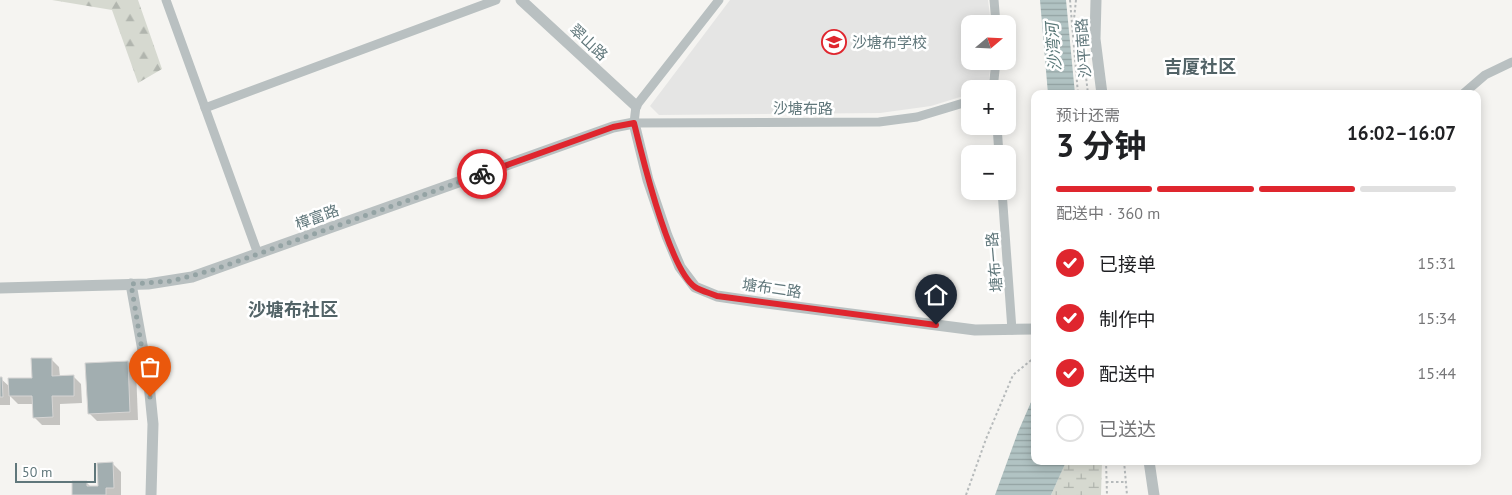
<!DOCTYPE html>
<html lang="zh">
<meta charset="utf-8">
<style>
:root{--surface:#fff;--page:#f2f2f2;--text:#202124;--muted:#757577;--line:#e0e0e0;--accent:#df262e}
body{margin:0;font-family:"PT Sans","Noto Sans SC",sans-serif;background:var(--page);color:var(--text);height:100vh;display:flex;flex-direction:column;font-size:19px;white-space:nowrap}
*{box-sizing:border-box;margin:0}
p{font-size:16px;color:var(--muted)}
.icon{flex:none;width:28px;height:28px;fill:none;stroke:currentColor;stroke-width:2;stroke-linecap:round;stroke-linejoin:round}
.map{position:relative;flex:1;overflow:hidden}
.details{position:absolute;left:1031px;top:90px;width:450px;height:375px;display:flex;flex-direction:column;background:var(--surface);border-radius:10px;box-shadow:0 2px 12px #0003}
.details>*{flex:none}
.needle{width:32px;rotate:71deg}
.controls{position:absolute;left:961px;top:15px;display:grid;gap:10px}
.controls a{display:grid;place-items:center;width:55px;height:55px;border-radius:10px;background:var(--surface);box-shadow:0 2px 12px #0003;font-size:25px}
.scale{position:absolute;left:15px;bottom:12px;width:81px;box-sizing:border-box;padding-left:5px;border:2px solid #60777b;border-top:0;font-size:14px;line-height:18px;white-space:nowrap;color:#60777b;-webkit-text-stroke:4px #fff;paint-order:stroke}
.pin{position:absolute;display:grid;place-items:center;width:42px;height:42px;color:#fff;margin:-51px -21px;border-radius:50% 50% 50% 0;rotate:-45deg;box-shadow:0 0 5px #0007}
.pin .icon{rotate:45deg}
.courier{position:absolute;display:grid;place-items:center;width:50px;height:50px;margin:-25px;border:4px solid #df262e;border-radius:50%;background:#fff;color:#222;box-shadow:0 1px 6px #0007}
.head em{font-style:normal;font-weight:700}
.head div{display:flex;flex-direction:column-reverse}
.head{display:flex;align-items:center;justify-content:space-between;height:85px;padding:0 25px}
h1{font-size:32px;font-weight:700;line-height:38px}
.bar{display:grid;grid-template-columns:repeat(4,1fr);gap:8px 5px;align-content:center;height:60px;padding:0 25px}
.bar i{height:6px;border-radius:4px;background:var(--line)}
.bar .on{background:var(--accent)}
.bar p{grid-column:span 4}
ol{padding:0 25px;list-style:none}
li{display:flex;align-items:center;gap:15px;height:55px}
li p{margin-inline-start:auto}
li .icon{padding:5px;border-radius:50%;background:var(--accent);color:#fff;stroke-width:4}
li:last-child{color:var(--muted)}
li i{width:28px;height:28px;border:2px solid var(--line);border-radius:50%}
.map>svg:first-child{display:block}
.built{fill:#e5e5e4}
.forest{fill:url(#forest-firs)}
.wetland{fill:url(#wetland-marsh)}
.water{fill:url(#water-rules)}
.shadow{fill:#0003}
.building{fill:#a2aeb0;stroke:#d6d5d4}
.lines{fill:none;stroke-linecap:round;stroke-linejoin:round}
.path{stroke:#b6babb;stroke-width:2;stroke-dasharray:2.5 2.5;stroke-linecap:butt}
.minor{stroke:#b9c0c1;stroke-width:9}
.tertiary{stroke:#b9c0c1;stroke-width:11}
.done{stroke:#94a3a4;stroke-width:5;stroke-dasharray:0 9}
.route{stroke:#df262e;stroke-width:6}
.labels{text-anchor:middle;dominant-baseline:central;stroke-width:5;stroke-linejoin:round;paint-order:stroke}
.street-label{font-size:15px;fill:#60777b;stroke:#fff}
.poi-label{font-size:15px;fill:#60777b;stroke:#fff;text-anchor:start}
.water-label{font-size:16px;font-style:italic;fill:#5a7878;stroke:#fff}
.quarter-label{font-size:18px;font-weight:bold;fill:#526367;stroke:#fff}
</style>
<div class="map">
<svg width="1512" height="495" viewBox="0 0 1512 495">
<defs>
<pattern id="forest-firs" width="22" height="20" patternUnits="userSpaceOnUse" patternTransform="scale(1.25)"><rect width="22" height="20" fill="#d6d9d0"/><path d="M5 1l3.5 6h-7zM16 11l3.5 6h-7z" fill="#b1b5ae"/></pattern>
<pattern id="wetland-marsh" width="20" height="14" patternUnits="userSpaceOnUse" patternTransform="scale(1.25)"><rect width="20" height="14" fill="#d6d9d0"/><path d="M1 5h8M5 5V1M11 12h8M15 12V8" fill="none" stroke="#b1b5ae"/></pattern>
<pattern id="water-rules" width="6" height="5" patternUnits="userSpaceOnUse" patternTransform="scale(1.25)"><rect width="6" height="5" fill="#b1c3c3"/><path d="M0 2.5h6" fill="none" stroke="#93a3a3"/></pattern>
</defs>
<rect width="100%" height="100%" fill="#f5f4f1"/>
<!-- built -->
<polygon class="built" points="730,0 988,0 991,24 970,24 970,61 991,61 988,87 970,89 970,94 931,106 880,113 659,115 650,106"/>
<!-- forest -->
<polygon class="forest" points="52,0 138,0 162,69 138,83 112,10"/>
<!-- wetland -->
<polygon class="wetland" points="1066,461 1102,461 1101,495 1051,495"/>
<!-- water -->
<g class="water">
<polygon points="1040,0 1066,0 1075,94 1048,94"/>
<polygon points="1035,393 1035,461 1066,461 1065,464 1051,495 995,495 1018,432"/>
</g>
<!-- shadow -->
<g class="shadow">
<polygon points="51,359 59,367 60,377 73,376 81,384 82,403 60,404 60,425 42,425 34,417 33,404 18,404 10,396 10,405 0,405 0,378 10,387 33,379"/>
<polygon points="128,362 136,370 138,420 97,421 89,413"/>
<polygon points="113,464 121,472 121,495 74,495 86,482 91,487 99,487"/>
</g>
<!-- building -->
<g class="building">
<polygon points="31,358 52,358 52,376 74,375 74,396 52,396 53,417 33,418 32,396 9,396 8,378 32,378"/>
<polygon points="128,361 130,412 88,414 85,363"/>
<polygon points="0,377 2,377 3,397 0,397"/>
<polygon points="113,462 114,488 106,488 106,495 72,495 72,481 87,481 87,486 98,486 97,463"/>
</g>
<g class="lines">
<!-- path -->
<g class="path">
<polyline points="1070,0 1078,94"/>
<polyline points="1076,0 1074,19 1084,59 1088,94"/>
<polyline points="1106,461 1107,495"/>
<polyline points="1124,461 1127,495"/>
<polyline points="1106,482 1126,482"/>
<polyline points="966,495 986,439 1013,375 1035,357"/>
</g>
<!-- minor -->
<g class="minor">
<polyline points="166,0 258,254"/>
<polyline points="719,0 636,106 634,123 879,122 917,117 970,101"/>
<polyline points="994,0 996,24"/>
<polyline points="993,89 996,61"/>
<polyline points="1463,94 1485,75 1512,62"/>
<polyline points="205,108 496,0"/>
<polyline points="997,126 999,154"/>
<polyline points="1002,191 1012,330"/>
</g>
<!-- tertiary -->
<g class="tertiary">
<polyline points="521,0 636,106"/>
<polyline points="1096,0 1095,39 1102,94"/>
<polyline points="131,284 149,384 153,424 151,495"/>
<polyline points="0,288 148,284 192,277 613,127 634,123 648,180 667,236 680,267 695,287 717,296 758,302 975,330 1035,329"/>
<polyline points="1149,461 1154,495"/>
</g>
</g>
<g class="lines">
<!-- done -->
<polyline class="done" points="150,397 131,284 172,281 213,270 482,174"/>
<!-- route -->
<path class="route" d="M482,174l131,-47 21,-4c8,33 35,146 61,164 6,4 15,6 22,9l219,29"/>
</g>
<!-- icons -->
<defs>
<symbol id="school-ring" viewBox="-11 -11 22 22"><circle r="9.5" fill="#fff" stroke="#df262e" stroke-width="1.5"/><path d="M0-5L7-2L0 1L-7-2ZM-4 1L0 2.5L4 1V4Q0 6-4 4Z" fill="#df262e"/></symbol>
</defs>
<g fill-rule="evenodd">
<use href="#school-ring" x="820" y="28" width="28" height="28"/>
</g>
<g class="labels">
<!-- street labels -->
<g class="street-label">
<text transform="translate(589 42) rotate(43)">翠山路</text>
<text transform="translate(1083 48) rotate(-94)">沙平南路</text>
<text x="803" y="108">沙塘布路</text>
<text transform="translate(317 217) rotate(-20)">樟富路</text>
<text transform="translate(994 262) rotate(-95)">塘布一路</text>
<text transform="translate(772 288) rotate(8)">塘布二路</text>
</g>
<!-- poi labels -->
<g class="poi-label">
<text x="852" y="42">沙塘布学校</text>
</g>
<!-- water labels -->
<g class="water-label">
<text transform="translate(1053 47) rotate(-94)">沙湾河</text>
</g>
<!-- quarter labels -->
<g class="quarter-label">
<text x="1200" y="66">吉厦社区</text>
<text x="293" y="309">沙塘布社区</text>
</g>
</g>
</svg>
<div class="controls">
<a><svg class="needle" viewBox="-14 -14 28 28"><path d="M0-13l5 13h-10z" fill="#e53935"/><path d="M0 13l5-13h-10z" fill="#757577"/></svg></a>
<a>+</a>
<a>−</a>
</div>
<div class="scale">50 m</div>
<div class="pin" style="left:150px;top:397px;background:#ea580c"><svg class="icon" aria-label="bag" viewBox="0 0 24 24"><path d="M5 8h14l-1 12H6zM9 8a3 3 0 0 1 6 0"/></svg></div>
<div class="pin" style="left:936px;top:325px;background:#1f2937"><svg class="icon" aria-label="home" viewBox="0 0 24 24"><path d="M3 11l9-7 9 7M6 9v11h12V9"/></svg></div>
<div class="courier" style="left:482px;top:174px"><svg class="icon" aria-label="bike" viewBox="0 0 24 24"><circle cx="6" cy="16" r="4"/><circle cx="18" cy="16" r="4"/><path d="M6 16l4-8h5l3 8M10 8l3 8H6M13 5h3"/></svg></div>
<section class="details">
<div class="head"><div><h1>3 分钟</h1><p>预计还需</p></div><em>16:02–16:07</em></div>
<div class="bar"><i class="on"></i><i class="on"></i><i class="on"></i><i></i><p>配送中 · 360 m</p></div>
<ol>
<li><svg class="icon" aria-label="check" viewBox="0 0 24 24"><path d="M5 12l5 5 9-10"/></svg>已接单<p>15:31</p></li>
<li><svg class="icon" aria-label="check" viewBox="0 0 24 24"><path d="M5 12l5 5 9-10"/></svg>制作中<p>15:34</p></li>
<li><svg class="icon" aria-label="check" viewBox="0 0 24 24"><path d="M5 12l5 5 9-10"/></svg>配送中<p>15:44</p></li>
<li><i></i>已送达</li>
</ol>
</section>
</div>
